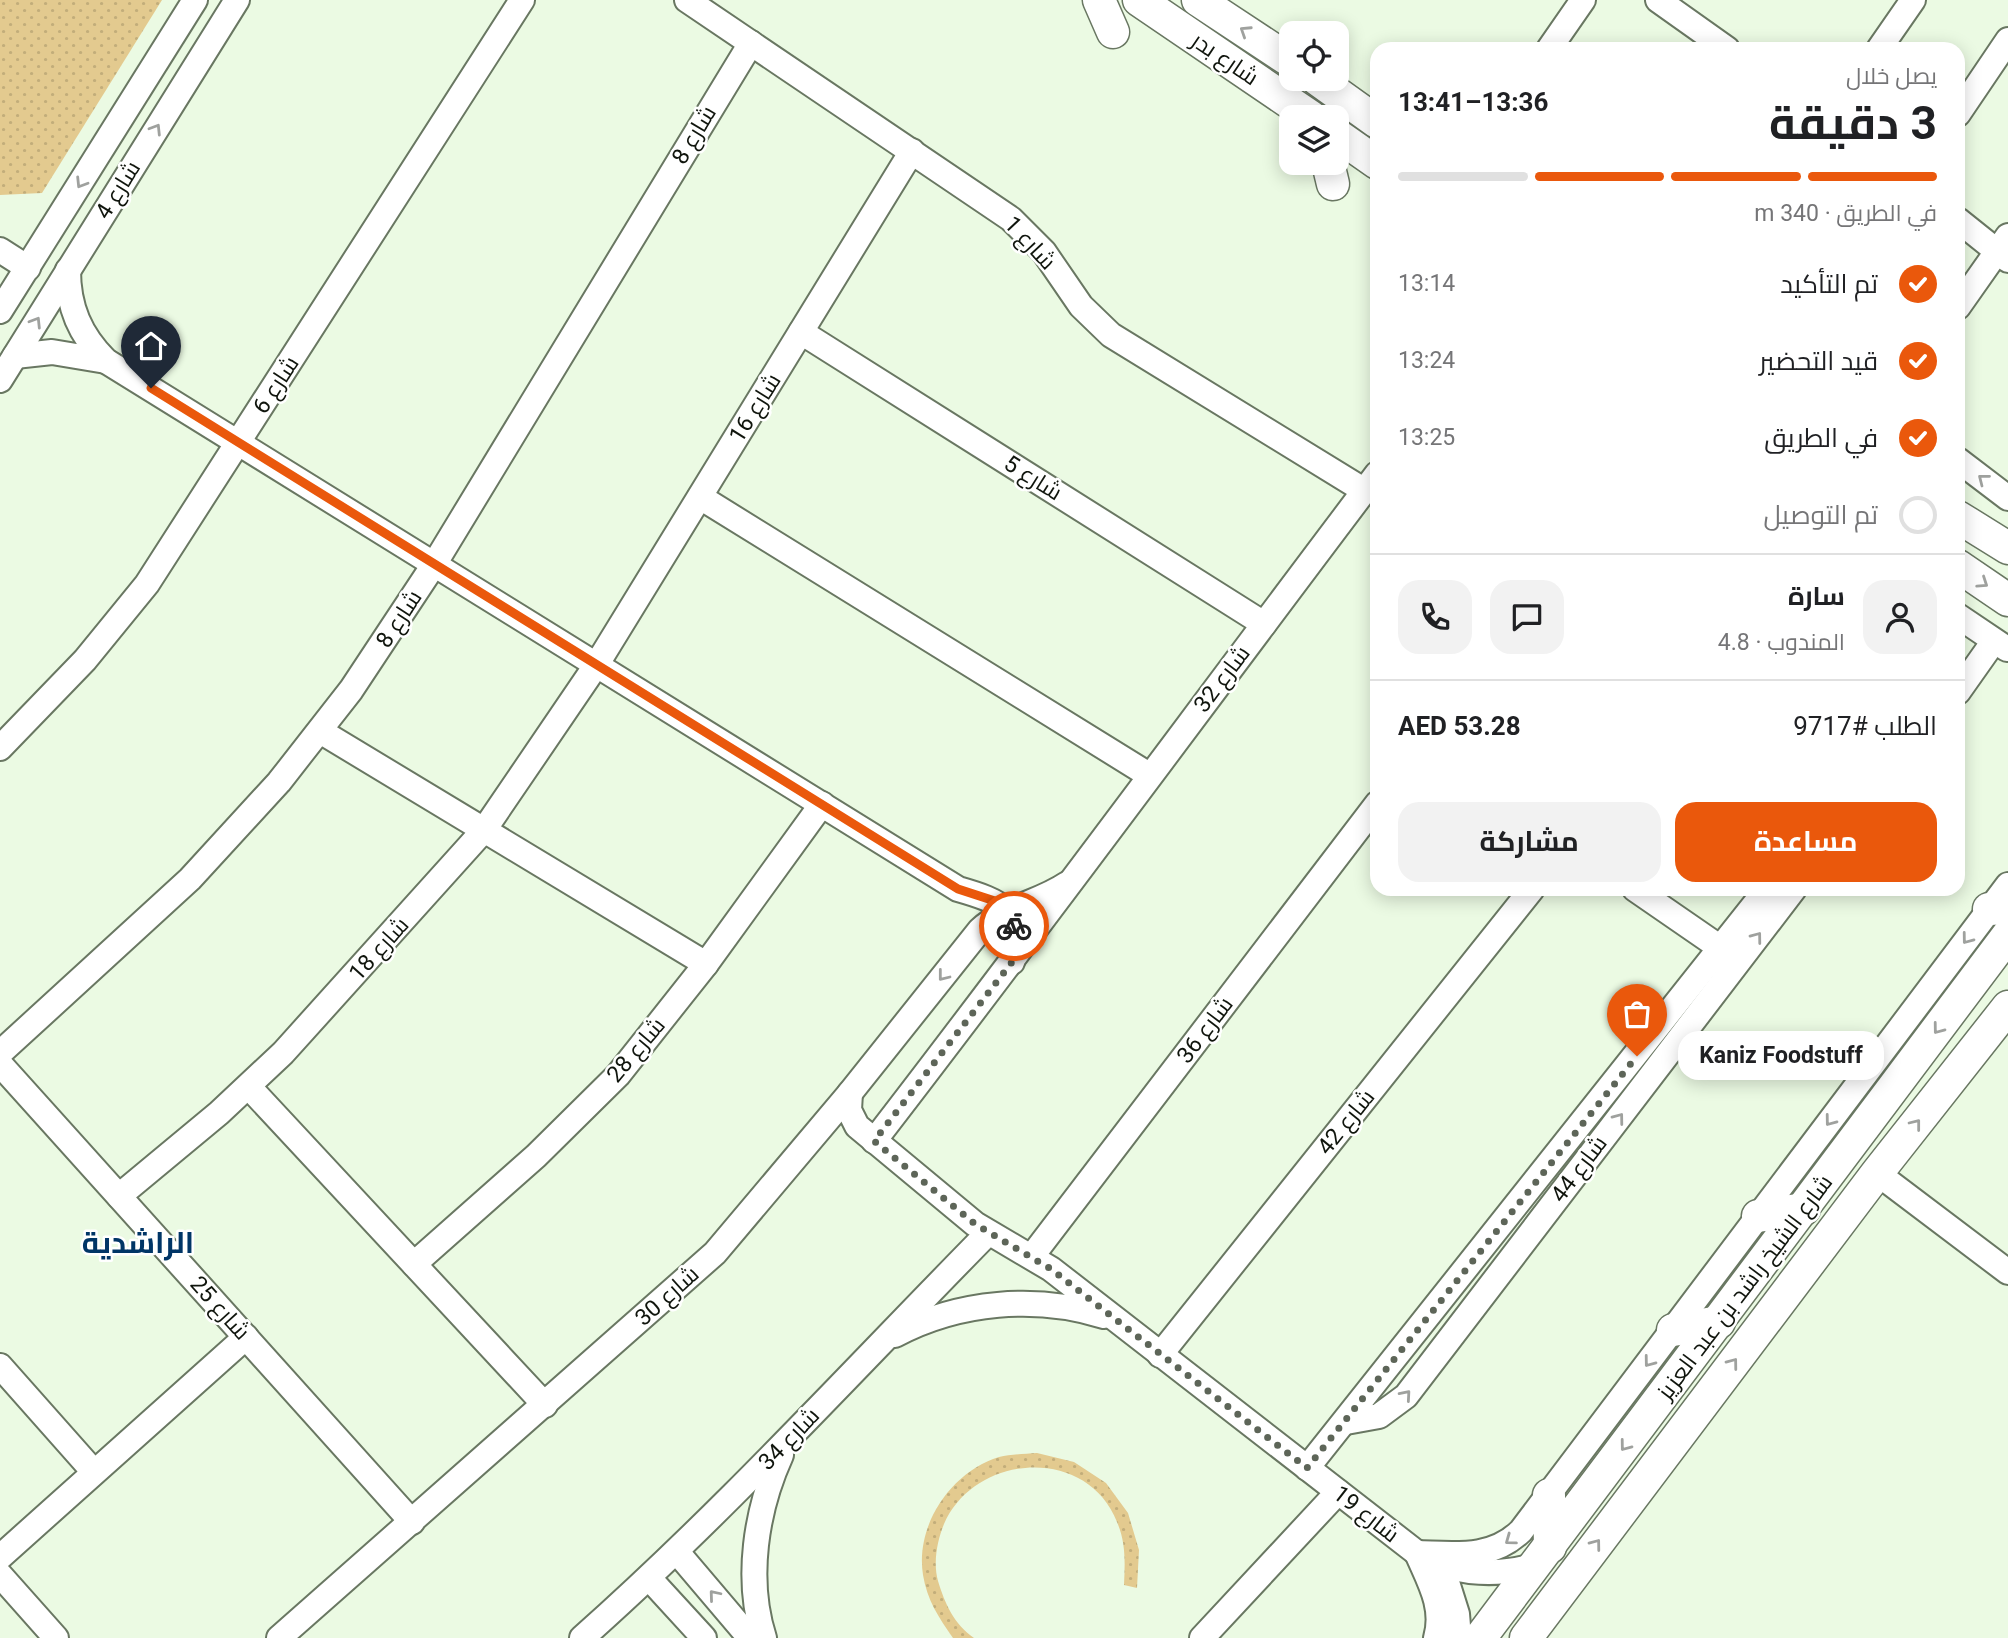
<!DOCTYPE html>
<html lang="ar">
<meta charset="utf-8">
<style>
:root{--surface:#fff;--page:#f2f2f2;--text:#202124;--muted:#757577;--line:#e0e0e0;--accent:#ea580c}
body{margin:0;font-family:Roboto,Cairo,sans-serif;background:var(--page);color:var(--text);direction:rtl;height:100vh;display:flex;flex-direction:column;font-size:26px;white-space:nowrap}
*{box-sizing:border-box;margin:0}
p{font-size:23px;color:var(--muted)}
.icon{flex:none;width:38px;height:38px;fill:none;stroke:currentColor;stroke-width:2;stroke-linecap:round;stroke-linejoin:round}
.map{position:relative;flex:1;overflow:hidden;direction:ltr}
.panel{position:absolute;left:1370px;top:42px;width:595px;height:854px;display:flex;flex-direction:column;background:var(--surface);border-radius:21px;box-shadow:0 4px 18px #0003;direction:rtl}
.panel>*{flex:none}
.buttons{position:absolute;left:1279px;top:21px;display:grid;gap:14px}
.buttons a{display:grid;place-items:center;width:70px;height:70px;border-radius:14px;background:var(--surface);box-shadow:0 4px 18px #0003;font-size:35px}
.pin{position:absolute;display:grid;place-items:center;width:60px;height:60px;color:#fff;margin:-72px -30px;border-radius:50% 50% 50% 0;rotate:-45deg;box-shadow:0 0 7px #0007}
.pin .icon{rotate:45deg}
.courier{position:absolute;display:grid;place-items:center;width:70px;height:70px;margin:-35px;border:5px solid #ea580c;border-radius:50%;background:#fff;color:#222;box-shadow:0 2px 9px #0007}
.bubble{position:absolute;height:49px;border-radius:21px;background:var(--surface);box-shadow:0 4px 18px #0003;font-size:23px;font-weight:700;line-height:49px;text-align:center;direction:rtl}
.summary em{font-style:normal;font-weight:700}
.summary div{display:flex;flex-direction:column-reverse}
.summary{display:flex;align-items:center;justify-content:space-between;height:119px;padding:0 28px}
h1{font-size:46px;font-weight:700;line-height:52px}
.bar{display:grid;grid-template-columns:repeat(4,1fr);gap:10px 7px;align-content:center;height:84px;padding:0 28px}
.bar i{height:9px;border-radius:5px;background:var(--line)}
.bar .selected{background:var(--accent)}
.bar p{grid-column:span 4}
.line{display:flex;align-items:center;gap:18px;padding:0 28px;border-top:2px solid var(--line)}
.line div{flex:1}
.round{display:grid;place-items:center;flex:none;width:74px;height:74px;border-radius:21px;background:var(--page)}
ol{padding:0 28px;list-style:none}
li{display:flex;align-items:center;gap:21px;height:77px}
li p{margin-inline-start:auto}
li .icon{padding:7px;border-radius:50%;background:var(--accent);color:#fff;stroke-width:4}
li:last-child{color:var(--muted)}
li i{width:38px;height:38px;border:4px solid var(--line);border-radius:50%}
.primary-button{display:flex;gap:14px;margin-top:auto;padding:14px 28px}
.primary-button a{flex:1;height:80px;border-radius:21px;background:var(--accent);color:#fff;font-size:28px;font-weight:700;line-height:80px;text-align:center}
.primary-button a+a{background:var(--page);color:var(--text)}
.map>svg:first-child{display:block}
.park{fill:url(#park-dots)}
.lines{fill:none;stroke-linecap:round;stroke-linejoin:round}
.minor-casing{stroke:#697762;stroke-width:28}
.major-casing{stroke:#697762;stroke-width:35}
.minor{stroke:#fff;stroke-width:24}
.major{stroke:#fff;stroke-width:32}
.oneway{stroke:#9fa19e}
.done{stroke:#5d6558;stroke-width:7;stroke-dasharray:0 12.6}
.route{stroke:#ea580c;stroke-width:9}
.labels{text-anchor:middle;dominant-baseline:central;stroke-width:5;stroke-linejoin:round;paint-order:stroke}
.street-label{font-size:23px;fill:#10150d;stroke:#fff}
.district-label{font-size:30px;font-weight:bold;fill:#003566;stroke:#fff}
</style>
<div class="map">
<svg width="2008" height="1638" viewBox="0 0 2008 1638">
<defs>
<pattern id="park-dots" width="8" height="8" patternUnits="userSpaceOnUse" patternTransform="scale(1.75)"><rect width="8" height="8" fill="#e3ca8f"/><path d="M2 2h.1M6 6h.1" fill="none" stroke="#c2ad7a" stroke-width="1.8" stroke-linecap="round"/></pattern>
</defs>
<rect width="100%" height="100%" fill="#ebfae3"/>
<!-- park -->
<g class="park">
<polygon points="0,0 162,0 42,193 0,195"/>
<path d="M1037,1453l37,9 32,21 22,30 11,37 -2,38 -13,-3c1,-23 2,-42 -7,-63 -30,-77 -142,-69 -173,2 -7,17 -11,39 -6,57 7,23 16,43 36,57h-21c-14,-20 -26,-38 -30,-63 -8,-50 28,-103 76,-118 12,-3 26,-3 38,-4z"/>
</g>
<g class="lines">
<defs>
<g id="minor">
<polyline points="687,0 1011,219 1044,252 1081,306 1111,335 1365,491"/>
<polyline points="1658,0 1727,49"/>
<polyline points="1549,49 1583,0"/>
<polyline points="1879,49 1913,0"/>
<polyline points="1958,114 2008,40"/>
<polyline points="1958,220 2008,260"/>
<polyline points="0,250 28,268"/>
<path d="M68,270c0,37 12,65 38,91l852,528c42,12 69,22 54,73"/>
<polyline points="1958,307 2008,236"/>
<polyline points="0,311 195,0"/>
<polyline points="801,332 1264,624"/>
<polyline points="15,356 52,352 106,361"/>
<polyline points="0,380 237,0"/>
<polyline points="1958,460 2008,498"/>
<polyline points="700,497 1149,775"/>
<polyline points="1958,616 2007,649"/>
<polyline points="1958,692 1994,641"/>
<polyline points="320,731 706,964"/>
<polyline points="0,748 85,660 147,584 522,0"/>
<polyline points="1635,889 1722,949"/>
<polyline points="0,1053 190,879 279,782 351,690 435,563 751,43"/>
<polyline points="0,1064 412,1522"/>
<polyline points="249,1087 545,1405"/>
<path d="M850,1093l-1,17 8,16 118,98 76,45 366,284c39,22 78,24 120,12"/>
<path d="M874,1141c170,-220 335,-445 503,-667"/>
<polyline points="1877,1173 2008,1272"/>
<polyline points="119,1196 219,1113 283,1053 484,830 597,664 912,151"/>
<polyline points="1032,1256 1377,804"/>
<polyline points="414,1264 536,1156 618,1075 706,964 822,804"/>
<path d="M895,1335c64,-34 141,-40 209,-19"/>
<polyline points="1160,1355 1532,889"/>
<polyline points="0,1366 94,1472"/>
<polyline points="1346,1422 1379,1416 1406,1396 1794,889"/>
<polyline points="1307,1468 1767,889"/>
<polyline points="677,1552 750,1638"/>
<polyline points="0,1557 246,1337"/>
<polyline points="0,1575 56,1638"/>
<polyline points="649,1578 704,1638"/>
<polyline points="1446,1579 1457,1614 1459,1638"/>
<path d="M279,1638l436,-385 135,-160 130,-163c25,-23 59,-27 87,-46"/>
<path d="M582,1638c143,-127 272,-269 406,-405"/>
<path d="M764,1638c-19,-59 -8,-128 17,-183"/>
<polyline points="1202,1638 1338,1492"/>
<path d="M1436,1638c9,-31 -7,-57 -19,-85 38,1 74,7 104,-22l487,-646"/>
</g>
<g id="major">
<polyline points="1099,0 1113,32"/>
<polyline points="1139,0 1311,117"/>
<polyline points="1198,0 1292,62"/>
<polyline points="1317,79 1377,122"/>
<polyline points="1337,135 1377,163"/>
<polyline points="1328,163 1333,184"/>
<polyline points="1958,517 2008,548"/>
<polyline points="1958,566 2008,600"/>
<polyline points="1989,909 2008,908"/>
<polyline points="1758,1216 1804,1209"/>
<polyline points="1673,1330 1719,1322"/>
<polyline points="1549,1495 1550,1547"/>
<polyline points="1480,1638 2008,935"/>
<polyline points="1526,1638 1877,1173 2008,1007"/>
</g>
</defs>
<!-- minor casing -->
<use href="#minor" class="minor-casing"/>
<!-- major casing -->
<use href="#major" class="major-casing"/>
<!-- minor -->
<use href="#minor" class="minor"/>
<!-- major -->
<use href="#major" class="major"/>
</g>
<!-- one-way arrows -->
<defs><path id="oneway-chevron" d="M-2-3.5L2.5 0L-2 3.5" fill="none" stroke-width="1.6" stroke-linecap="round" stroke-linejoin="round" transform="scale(1.75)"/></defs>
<g class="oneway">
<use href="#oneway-chevron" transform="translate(1245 31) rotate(-147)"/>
<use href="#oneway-chevron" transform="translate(156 129) rotate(-58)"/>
<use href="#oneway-chevron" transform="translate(81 183) rotate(122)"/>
<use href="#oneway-chevron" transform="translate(36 322) rotate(-58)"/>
<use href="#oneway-chevron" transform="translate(1983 479) rotate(-142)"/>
<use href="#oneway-chevron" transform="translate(1983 583) rotate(34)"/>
<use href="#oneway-chevron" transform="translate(1757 937) rotate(-53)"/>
<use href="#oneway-chevron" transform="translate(1967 939) rotate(127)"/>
<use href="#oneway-chevron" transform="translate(943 976) rotate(128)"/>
<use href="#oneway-chevron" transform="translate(1938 1029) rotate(127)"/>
<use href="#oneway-chevron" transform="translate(1619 1118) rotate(-53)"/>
<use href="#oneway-chevron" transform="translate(1830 1121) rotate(127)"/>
<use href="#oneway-chevron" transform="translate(1916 1124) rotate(-52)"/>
<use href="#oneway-chevron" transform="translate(1649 1362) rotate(127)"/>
<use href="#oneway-chevron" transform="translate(1733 1363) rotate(-53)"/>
<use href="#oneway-chevron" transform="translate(1406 1395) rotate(-49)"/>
<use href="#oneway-chevron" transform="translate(1625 1446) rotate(127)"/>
<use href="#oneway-chevron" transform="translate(1510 1540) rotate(144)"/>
<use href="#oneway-chevron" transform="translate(1596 1544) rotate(-53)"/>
<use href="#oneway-chevron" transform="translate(714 1595) rotate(-130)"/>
</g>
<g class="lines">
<!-- done -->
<polyline class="done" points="1014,926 1016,942 1012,962 874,1141 975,1224 1051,1269 1307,1468 1637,1056"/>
<!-- route -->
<polyline class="route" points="151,388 958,889 1001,903 1014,926"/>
</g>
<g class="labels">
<!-- street labels -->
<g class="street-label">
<text transform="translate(1225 59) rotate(34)">شارع بدر</text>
<text transform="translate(694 135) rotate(-59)">شارع 8</text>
<text transform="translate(118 190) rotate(-58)">شارع 4</text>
<text transform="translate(1030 243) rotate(47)">شارع 1</text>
<text transform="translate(276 385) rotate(-57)">شارع 6</text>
<text transform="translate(755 408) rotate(-58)">شارع 16</text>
<text transform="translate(1033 478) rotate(32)">شارع 5</text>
<text transform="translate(399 619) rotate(-57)">شارع 8</text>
<text transform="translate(1222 679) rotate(-53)">شارع 32</text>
<text transform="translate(379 949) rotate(-48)">شارع 18</text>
<text transform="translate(1205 1030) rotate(-53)">شارع 36</text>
<text transform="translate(636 1050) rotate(-50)">شارع 28</text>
<text transform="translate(1346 1122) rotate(-51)">شارع 42</text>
<text transform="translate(1579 1169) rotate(-53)">شارع 44</text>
<text transform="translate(1745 1287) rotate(-53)">شارع الشيخ راشد بن عبد العزيز</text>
<text transform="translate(667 1296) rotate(-42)">شارع 30</text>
<text transform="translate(220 1308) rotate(48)">شارع 25</text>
<text transform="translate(789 1439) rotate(-46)">شارع 34</text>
<text transform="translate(1366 1514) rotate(38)">شارع 19</text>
</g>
<!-- district labels -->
<g class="district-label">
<text x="138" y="1242">الراشدية</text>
</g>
</g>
</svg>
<div class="buttons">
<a><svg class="icon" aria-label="locate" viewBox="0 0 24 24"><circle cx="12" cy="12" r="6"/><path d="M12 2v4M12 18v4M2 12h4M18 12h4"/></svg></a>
<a><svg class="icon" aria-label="layers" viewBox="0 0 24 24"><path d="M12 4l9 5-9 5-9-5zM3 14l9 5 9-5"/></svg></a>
</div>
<div class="pin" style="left:1637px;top:1056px;background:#ea580c"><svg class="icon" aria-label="bag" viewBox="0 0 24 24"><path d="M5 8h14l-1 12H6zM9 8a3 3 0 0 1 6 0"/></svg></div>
<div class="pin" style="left:151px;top:388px;background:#1f2937"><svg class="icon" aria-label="home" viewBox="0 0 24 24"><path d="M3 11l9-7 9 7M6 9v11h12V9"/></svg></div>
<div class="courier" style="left:1014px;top:926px"><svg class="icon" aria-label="bike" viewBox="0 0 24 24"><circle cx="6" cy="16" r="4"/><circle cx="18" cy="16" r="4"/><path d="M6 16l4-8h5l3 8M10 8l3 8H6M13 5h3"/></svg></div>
<div class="bubble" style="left:1678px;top:1031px;width:206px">Kaniz Foodstuff</div>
<section class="panel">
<div class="summary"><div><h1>3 دقيقة</h1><p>يصل خلال</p></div><em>13:36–13:41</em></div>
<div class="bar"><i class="selected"></i><i class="selected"></i><i class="selected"></i><i></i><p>في الطريق · 340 m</p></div>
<ol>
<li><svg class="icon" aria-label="check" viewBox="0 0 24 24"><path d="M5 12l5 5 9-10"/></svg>تم التأكيد<p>13:14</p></li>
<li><svg class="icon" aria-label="check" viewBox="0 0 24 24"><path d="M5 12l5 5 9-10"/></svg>قيد التحضير<p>13:24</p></li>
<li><svg class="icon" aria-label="check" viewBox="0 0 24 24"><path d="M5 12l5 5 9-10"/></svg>في الطريق<p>13:25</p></li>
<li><i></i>تم التوصيل</li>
</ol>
<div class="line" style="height:126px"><a class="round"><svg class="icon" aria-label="person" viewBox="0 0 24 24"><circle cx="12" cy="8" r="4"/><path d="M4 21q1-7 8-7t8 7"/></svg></a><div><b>سارة</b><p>المندوب · 4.8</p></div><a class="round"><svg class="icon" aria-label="chat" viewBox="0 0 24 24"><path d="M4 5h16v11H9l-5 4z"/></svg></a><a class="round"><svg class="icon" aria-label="phone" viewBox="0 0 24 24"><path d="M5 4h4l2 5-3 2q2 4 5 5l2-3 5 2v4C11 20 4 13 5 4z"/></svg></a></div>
<div class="line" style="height:91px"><div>الطلب #9717</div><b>AED 53.28</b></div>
<div class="primary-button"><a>مساعدة</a><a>مشاركة</a></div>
</section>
</div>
